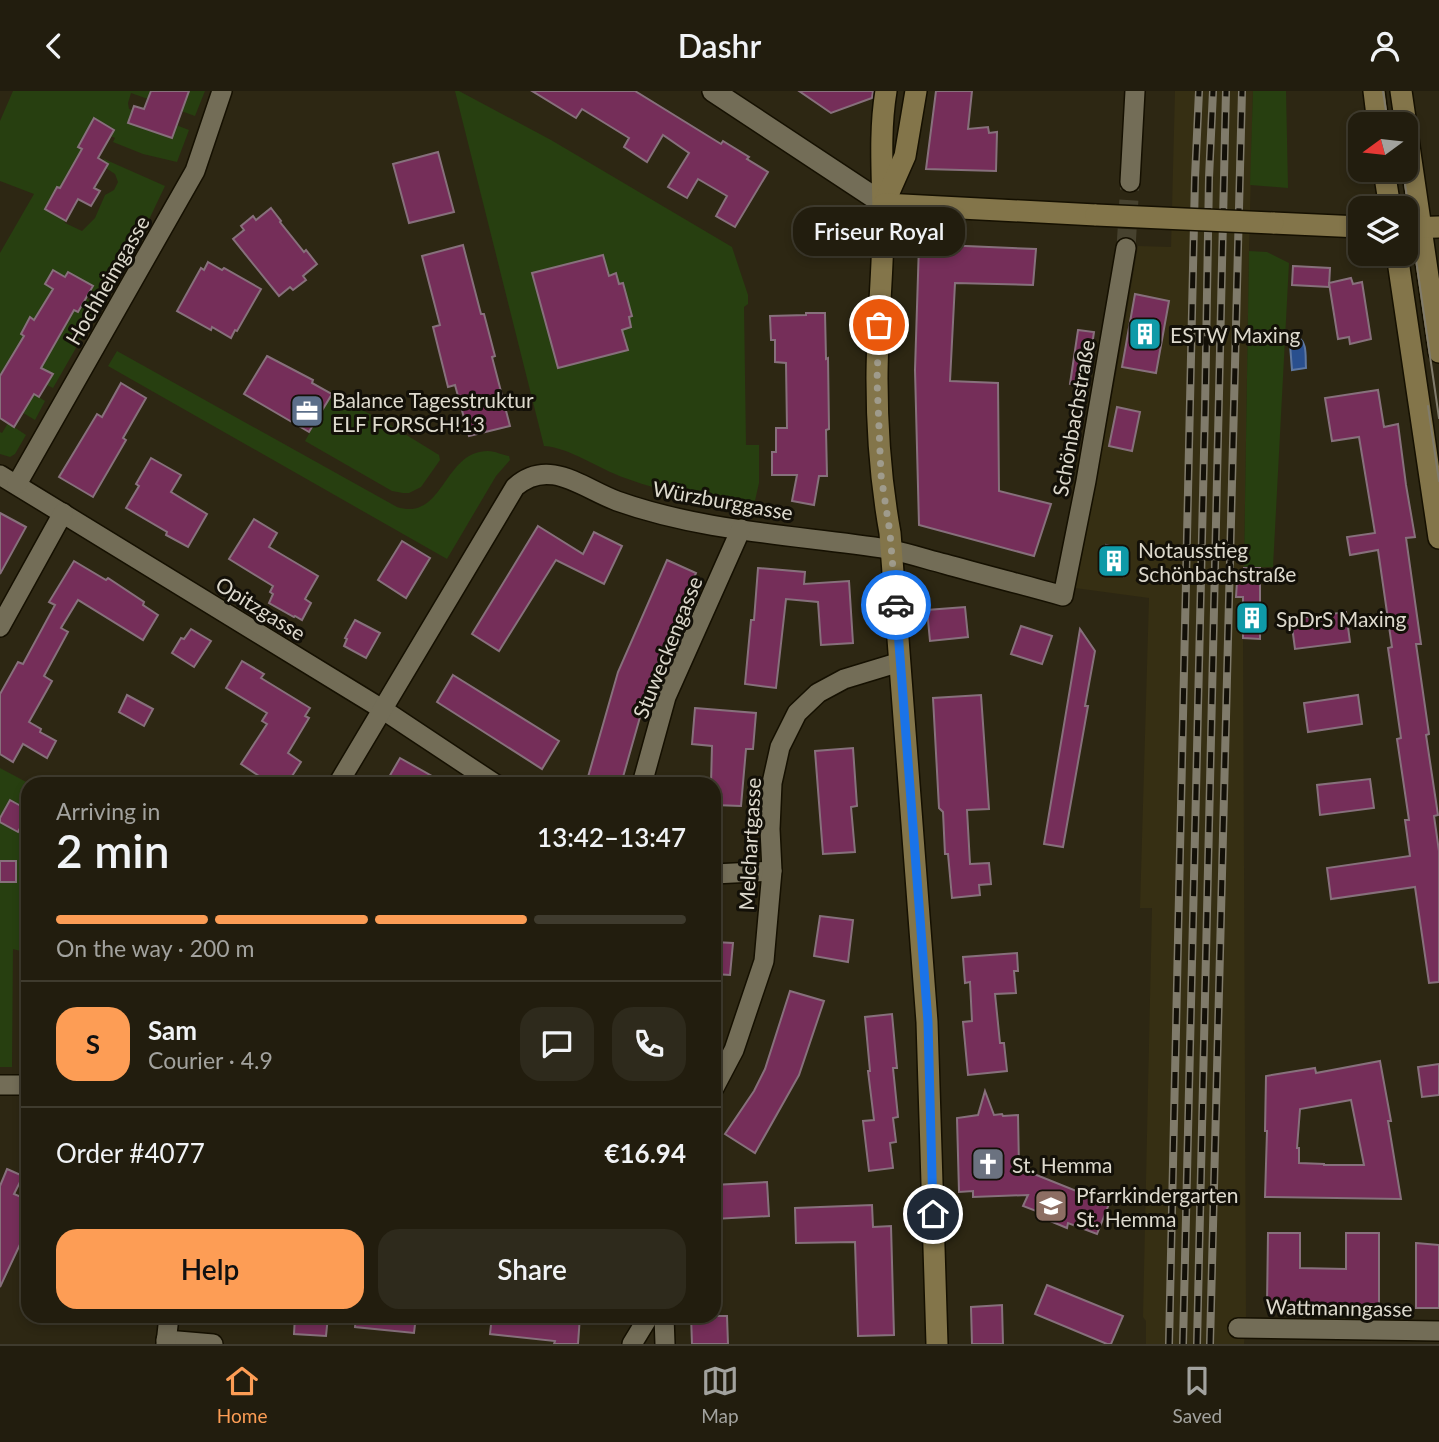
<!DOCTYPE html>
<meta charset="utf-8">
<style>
:root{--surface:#221d0e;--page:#2e2a1c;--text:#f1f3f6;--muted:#a2a29e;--line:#3f3b2e;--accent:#fd9d55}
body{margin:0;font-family:Lato,sans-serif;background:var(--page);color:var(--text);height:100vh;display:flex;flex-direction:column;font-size:26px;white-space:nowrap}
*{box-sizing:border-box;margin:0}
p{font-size:23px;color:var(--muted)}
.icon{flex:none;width:38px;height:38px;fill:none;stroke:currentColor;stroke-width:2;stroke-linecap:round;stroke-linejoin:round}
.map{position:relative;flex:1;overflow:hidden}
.panel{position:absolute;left:21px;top:686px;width:700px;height:546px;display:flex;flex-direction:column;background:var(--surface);border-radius:21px;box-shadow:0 4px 10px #0003,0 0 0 2px var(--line)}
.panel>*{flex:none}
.needle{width:46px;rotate:255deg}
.fabs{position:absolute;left:1348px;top:21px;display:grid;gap:14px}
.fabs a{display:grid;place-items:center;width:70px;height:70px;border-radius:14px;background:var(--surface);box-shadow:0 4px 10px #0003,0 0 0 2px var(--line);font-size:35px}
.pin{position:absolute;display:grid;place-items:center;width:60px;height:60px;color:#fff;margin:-30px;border:4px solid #fff;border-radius:50%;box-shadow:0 2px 7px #0007}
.courier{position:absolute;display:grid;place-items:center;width:70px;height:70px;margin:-35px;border:5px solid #1a73e8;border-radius:50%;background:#fff;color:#222;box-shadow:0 2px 9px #0007}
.bubble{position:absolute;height:49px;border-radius:21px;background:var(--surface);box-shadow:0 4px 10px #0003,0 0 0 2px var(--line);font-size:23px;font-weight:600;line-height:49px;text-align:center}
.headline em{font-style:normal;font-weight:600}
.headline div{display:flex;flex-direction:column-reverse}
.headline{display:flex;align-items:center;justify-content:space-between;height:119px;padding:0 35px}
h1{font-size:46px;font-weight:600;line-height:52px}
.bar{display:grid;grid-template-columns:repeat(4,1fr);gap:10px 7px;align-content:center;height:84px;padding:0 35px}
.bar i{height:9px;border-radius:5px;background:var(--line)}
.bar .active{background:var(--accent)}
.bar p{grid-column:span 4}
.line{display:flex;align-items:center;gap:18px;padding:0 35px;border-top:2px solid var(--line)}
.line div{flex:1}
.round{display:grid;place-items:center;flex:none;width:74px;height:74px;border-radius:21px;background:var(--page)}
.primary-button{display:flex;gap:14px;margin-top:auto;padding:14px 35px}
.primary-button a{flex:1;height:80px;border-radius:21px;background:var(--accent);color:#111;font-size:28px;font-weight:600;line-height:80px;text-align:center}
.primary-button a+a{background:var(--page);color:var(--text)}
header{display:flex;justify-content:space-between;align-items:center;height:91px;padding:0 35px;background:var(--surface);font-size:32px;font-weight:600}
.menu{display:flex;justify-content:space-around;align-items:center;height:98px;border-top:2px solid var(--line);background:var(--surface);font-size:19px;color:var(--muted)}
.menu a{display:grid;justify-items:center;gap:4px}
.menu .active{color:var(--accent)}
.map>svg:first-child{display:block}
.built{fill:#362f13}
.green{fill:#273f10}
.water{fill:#294f8e;stroke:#5f78a1;stroke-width:2}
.building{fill:#752e59;stroke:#87707c;stroke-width:2;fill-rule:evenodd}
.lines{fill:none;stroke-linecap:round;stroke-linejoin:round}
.minor-tunnel{stroke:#47422f;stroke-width:19;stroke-dasharray:19 10;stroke-linecap:butt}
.minor-casing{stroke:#151001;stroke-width:22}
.tertiary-casing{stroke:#151001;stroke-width:24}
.secondary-casing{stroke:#151001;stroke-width:24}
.minor{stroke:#736d57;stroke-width:19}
.tertiary{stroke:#736d57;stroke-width:21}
.secondary{stroke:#83754a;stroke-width:21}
.tram{stroke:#807b6b;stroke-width:2}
.rail-casing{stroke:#807b6b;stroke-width:8}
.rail{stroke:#131008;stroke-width:5;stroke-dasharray:16;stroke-linecap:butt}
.secondary-bridge-casing{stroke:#151001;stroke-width:24;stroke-linecap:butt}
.secondary-bridge{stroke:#83754a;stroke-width:21}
.done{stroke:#9f9b8c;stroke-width:7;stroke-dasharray:0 12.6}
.route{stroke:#1a73e8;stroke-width:9}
.labels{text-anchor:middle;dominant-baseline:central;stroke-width:6;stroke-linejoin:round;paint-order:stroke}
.street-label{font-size:21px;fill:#ddd9cd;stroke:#131008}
.poi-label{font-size:21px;fill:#ddd9cd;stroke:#131008;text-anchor:start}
</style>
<header><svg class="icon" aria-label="back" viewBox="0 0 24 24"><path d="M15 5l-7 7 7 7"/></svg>Dashr<svg class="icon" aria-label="person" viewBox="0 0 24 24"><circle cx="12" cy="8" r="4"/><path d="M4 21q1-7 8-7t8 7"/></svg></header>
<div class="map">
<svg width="1439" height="1253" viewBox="0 0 1439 1253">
<rect width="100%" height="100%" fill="#2d2713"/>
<!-- built -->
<polygon class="built" points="1175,0 1253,0 1249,160 1244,477 1260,477 1260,548 1243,548 1246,1228 1244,1253 1146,1253 1146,1230 1143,1226 1152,817 1140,817 1149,507 1075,497 1117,278 1138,155 1171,156"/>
<!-- green -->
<g class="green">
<polygon points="13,0 151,0 148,8 131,2 128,12 129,18 132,19 130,27 145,33 144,38 171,47 176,34 189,39 177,71 143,63 113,51 115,47 111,45 114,38 94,27 78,55 82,58 60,97 65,132 82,140 95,127 105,104 114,99 118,91 115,83 106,77 108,73 103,70 104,68 165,95 143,141 105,206 52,179 45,192 57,200 78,221 86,207 100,215 53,297 47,294 53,283 11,267 4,278 29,300 45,310 35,329 0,308 0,162 34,103 0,90 0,30"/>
<polygon points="189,0 205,0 195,25 181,20"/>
<path d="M455,0h4l92,49 181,107 16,48v9l-4,3 2,138h13v38l-5,22c-44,-5 -87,-11 -129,-27 -26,-9 -54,-30 -81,-32z"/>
<polygon points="1253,0 1286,0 1288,97 1250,94"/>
<polygon points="1249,160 1267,161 1289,172 1273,476 1244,477"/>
<path d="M117,260l280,156c47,15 46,-56 91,-56 7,0 14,4 21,5l1,4 -14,16 -49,83 -339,-193z"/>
<polygon points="332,303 387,332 439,364 440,369 421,396 409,402 403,402 392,400 305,350"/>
<polygon points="8,332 26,344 15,363 10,366 0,363 0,341 2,342"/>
<polygon points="0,677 30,693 28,693 28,862 13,858 12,976 0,976"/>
</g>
<!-- water -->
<path class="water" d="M1298,246c10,6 7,21 8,31l-14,2 -2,-26 4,-6z"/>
<!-- building -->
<g class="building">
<polygon points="151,0 189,0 172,47 128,32 134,15 144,18"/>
<polygon points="532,0 635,0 721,53 723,50 749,66 747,68 768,81 735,136 716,125 727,105 698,88 687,107 668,96 689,62 663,44 647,71 624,56 629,47 582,18 576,27"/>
<polygon points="799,0 873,0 872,7 831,22"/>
<polygon points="936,0 972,0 968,38 988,36 989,42 997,41 996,80 926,78"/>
<polygon points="94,27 114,39 98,67 108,73 94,97 100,100 91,115 78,108 66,130 45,118 57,96 60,97 82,58 78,56"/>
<polygon points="438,61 454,121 409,132 393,73"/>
<polygon points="271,117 281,130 280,131 304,161 306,159 317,173 303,185 306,189 293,199 290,196 279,205 233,148 244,139 241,135 253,125 256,129"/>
<polygon points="919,153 1036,158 1033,194 955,192 950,290 998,292 999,400 1051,413 1034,465 919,434 915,279"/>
<polygon points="463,154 481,223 484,223 495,265 492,266 510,335 469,345 455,294 448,296 433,236 440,234 422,165"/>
<polygon points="603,164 609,185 616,182 619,193 623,192 632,225 629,226 631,236 622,239 628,259 558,277 532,182"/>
<polygon points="208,171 222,179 224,177 261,198 237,240 235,239 231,247 212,236 211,239 177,220 201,177 204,179"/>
<polygon points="1293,175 1330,177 1329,196 1292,194"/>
<polygon points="53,179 65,186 68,181 93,195 78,221 74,219 41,277 53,283 39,306 34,303 14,336 0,327 0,285 24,245 21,243 30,226 34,229 53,198 45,193"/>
<polygon points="1351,187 1353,193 1362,191 1371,248 1350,253 1349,246 1338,248 1329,192"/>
<polygon points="1135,203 1169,210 1156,282 1122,276"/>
<polygon points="806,222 825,222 826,268 828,267 829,338 826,339 827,385 819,385 814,414 792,410 797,384 772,384 772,361 776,361 776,337 787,337 786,272 775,271 775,249 771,249 770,225 806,224"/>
<polygon points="1078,239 1094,241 1086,295 1070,293"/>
<polygon points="267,265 313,289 312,292 332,303 309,341 244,303"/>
<polygon points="121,292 146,307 123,347 126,349 93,406 59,386 97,323 102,326"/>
<polygon points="1378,299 1384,336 1398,333 1406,394 1415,446 1406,447 1421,553 1416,553 1429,643 1426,644 1438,724 1434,725 1439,760 1439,891 1429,892 1415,796 1331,808 1327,777 1410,765 1405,729 1409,729 1397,648 1401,647 1388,557 1392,556 1378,459 1350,464 1347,446 1375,442 1359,346 1332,350 1325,307"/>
<polygon points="1117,316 1140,321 1132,360 1109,355"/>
<polygon points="151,367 181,384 171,401 207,423 188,456 166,444 167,441 126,417 139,395 136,393"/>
<polygon points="0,422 26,436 0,483"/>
<polygon points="254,428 277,442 269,456 318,485 305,508 311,512 302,529 295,525 294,526 269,512 273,503 270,501 273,495 229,468"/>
<polygon points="538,435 583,463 594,441 622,455 604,493 556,469 499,560 472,543"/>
<polygon points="402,450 430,467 406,507 378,489"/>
<polygon points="1106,454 1128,459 1123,485 1100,481"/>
<polygon points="667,469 696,482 650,591 621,693 586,693 618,581"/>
<polygon points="74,470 106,489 108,487 144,511 143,514 158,524 143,549 78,509 61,537 68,541 44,585 52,590 29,631 41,638 40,641 56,650 47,667 23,653 13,671 0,663 0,603 18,571 23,573 55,514 49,511"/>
<polygon points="758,477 805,481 804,493 849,490 853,552 821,554 818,511 786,508 776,597 745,593 751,529 754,529"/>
<polygon points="1244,477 1260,477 1260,548 1243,547 1243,506 1236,506 1237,490 1244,490"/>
<polygon points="965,516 968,546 930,550 927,519"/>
<polygon points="1346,521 1350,551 1295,558 1291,528"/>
<polygon points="355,529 380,542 366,567 344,555 347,548 345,547"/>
<polygon points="1021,535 1052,545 1042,573 1011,563"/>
<polygon points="191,538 211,550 194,576 172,562 181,547 184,548"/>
<polygon points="1080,538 1095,560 1085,615 1088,615 1063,756 1044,753"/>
<polygon points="242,570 264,583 261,587 310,617 305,625 309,627 288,662 301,671 287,693 271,693 241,673 267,633 262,630 267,622 226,597"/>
<polygon points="453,584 559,650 542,678 437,611"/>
<polygon points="127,604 153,618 144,635 119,621"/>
<polygon points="981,604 989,718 967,719 970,773 989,772 991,793 979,794 980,804 952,807 948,763 945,763 943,721 939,717 933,607"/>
<polygon points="1358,604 1362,633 1308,641 1304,612"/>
<polygon points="695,617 756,622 753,658 746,658 741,715 714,714 714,693 711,693 712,655 692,653"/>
<polygon points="853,657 857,715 851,716 855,761 823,763 815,660"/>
<polygon points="400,667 446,693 385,693"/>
<polygon points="1370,688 1374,717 1320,724 1317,694"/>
<polygon points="10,709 28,719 28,722 18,741 0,731 0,727"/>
<rect x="0" y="770" width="16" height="21"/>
<polygon points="820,825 853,829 848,871 814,865"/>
<polygon points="714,851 733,852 730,884 714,883"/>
<polygon points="1017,862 1018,880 1014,880 1016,902 995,903 1000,952 1004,952 1007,980 968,984 963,931 972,930 970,891 965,892 963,866"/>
<polygon points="790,900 824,910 799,984 755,1062 725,1043 754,1000 765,978"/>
<polygon points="892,923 897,977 893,977 898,1026 893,1027 896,1051 890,1052 893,1077 869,1080 863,1030 874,1029 868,980 870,980 865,926"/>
<path d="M1380,970l11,60h-3l13,78 -136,-2 2,-66h-2l1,-55 49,-8 1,5zM1351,1009l13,65h-40v-1l-25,-1v-15h-2l3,-39z"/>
<polygon points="1439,973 1439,1004 1422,1006 1418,976"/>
<polygon points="985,1000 994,1024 1002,1023 1003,1025 1018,1024 1019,1077 1109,1113 1097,1143 1068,1132 1067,1137 1050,1130 1052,1126 1023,1115 1028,1104 973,1106 973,1100 959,1101 957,1027 978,1024"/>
<polygon points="7,1078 23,1085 14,1103 28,1109 28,1150 23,1147 0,1196 0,1095"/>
<polygon points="767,1091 769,1125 714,1128 714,1094"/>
<polygon points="872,1114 873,1136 891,1135 894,1244 858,1245 855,1151 796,1152 795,1117"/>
<polygon points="1268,1142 1300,1142 1300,1177 1346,1178 1346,1142 1379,1142 1379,1215 1267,1214"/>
<polygon points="1416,1152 1439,1154 1439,1217 1416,1217"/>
<polygon points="1047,1194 1123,1225 1111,1253 1107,1253 1035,1223"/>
<polygon points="1002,1214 1003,1253 972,1253 971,1216"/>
<polygon points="295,1225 328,1225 326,1245 294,1243"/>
<polygon points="356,1225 416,1225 414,1242 355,1236"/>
<polygon points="492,1225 580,1225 578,1253 554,1253 555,1250 490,1243"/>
<polygon points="691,1225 727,1225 728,1253 692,1253"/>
</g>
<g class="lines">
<!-- minor-tunnel -->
<polyline class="minor-tunnel" points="1126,157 1130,91"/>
<defs>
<g id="minor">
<polyline points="1130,91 1135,0"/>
<polyline points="0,384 382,618 495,693"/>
<polyline points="17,393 195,80 222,0"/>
<polyline points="0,536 63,422"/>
<path d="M338,693l177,-297c34,-30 67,1 102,14 87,31 181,34 271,48 19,4 38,10 57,15 39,11 79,21 118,32l23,-115 40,-233"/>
<polyline points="642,693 666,606 741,438"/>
<polyline points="714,783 772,780"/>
<polyline points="0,994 28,994"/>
<polyline points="714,997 734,959 764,870 772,780 770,738 772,692 780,656 797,622 818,602 844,588 900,571"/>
<polyline points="664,1225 665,1253"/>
<polyline points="1238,1237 1439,1240"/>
<polyline points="166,1249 213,1253"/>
<polyline points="166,1253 169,1225"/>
<polyline points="632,1253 649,1225"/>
</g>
<polyline id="tertiary" points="713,0 884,113"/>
<g id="secondary">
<path d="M886,0c-8,48 -2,96 -3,144 -1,48 -6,96 -6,144 0,52 4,104 13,154l37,489 10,322"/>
<polyline points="1374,0 1378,33"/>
<polyline points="1401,0 1439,261"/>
<polyline points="1384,79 1390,117"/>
<polyline points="886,108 905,65 916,0"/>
<polyline points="884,113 1096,124"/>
<polyline points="1273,132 1360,136"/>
<polyline points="1405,137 1439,136"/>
<polyline points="1397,163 1439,447"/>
</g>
</defs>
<!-- minor casing -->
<use href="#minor" class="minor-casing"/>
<!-- tertiary casing -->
<use href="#tertiary" class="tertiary-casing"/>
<!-- secondary casing -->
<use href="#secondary" class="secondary-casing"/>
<!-- minor -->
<use href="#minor" class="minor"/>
<!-- tertiary -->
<use href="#tertiary" class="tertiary"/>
<!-- secondary -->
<use href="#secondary" class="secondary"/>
<!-- tram -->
<g class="tram">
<polyline points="1383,0 1388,33"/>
<polyline points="1403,79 1439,327"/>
<polyline points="1428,315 1439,390"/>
</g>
<defs>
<g id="rail">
<polyline points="1169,1253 1195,87 1199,0"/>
<polyline points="1183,1253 1205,319 1209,87 1213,0"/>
<polyline points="1197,1253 1226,0"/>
<polyline points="1210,1253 1242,0"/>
</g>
</defs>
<!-- rail casing -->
<use href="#rail" class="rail-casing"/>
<!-- rail -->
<use href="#rail" class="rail"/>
<defs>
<polyline id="secondary-bridge" points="1096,124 1273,132"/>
</defs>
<!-- secondary-bridge casing -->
<use href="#secondary-bridge" class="secondary-bridge-casing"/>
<!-- secondary-bridge -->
<use href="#secondary-bridge" class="secondary-bridge"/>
</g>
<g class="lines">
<!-- done -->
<polyline class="done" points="879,234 877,289 881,384 890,442 896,514"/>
<!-- route -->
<polyline class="route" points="896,514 928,931 933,1123"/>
</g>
<!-- icons -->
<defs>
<symbol id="building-square" viewBox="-11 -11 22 22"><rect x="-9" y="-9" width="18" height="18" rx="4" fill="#0f9aa8" stroke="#131008"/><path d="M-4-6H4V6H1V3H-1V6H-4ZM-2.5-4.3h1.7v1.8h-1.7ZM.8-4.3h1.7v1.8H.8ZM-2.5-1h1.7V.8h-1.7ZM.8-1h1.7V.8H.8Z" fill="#fff"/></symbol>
<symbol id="office-square" viewBox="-11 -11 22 22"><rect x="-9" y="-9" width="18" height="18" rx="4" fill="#5c6f8a" stroke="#131008"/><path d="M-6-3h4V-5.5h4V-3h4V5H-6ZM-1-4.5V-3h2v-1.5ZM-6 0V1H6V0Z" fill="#fff"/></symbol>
<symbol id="church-square" viewBox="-11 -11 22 22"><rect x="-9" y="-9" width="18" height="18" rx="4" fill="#6b7280" stroke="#131008"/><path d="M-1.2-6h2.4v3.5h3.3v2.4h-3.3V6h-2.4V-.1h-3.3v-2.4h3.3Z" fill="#fff"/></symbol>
<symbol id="school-square" viewBox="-11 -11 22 22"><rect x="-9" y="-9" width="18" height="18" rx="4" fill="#8d6e63" stroke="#131008"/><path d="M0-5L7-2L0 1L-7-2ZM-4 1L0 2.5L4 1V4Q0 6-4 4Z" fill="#fff"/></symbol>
</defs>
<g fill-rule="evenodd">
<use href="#building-square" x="1126" y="224" width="38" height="38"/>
<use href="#office-square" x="288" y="301" width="38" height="38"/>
<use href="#building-square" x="1095" y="451" width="38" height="38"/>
<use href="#building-square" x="1233" y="508" width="38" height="38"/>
<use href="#church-square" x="969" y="1054" width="38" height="38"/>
<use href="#school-square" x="1032" y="1096" width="38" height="38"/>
</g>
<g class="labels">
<!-- street labels -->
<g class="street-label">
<text transform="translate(107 189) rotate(-60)">Hochheimgasse</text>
<text transform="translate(1073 327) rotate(-80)">Schönbachstraße</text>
<text transform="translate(723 409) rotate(10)">Würzburggasse</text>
<text transform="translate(261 517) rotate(32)">Opitzgasse</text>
<text transform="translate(667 556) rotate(-68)">Stuweckengasse</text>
<text transform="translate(749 753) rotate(-87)">Melchartgasse</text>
<text transform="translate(1339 1216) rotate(1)">Wattmanngasse</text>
</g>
<!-- poi labels -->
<g class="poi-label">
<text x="1170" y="243">ESTW Maxing</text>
<text x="332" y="308">Balance Tagesstruktur<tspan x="332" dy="24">ELF FORSCH!13</tspan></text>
<text x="1138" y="458">Notausstieg<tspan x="1138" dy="24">Schönbachstraße</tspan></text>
<text x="1276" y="527">SpDrS Maxing</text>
<text x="1012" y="1073">St. Hemma</text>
<text x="1076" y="1103">Pfarrkindergarten<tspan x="1076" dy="24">St. Hemma</tspan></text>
</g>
</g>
</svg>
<div class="fabs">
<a><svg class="needle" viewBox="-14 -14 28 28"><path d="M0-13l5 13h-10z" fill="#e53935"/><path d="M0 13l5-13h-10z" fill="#a2a29e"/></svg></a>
<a><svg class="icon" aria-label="layers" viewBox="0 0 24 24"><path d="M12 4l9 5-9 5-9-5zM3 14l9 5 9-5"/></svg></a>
</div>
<div class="pin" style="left:879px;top:234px;background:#ea580c"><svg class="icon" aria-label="bag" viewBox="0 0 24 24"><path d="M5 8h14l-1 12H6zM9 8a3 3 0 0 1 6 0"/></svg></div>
<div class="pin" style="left:933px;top:1123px;background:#1f2937"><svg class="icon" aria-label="home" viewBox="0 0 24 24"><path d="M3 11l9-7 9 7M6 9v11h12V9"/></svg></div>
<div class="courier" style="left:896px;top:514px"><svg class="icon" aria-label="car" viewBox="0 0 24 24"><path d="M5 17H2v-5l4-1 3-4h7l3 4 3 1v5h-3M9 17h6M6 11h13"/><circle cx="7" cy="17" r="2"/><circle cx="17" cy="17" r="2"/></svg></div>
<div class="bubble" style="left:793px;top:116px;width:172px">Friseur Royal</div>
<section class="panel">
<div class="headline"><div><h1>2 min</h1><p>Arriving in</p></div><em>13:42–13:47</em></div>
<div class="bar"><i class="active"></i><i class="active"></i><i class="active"></i><i></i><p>On the way · 200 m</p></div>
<div class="line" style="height:126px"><b class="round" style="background:var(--accent);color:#111">S</b><div><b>Sam</b><p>Courier · 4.9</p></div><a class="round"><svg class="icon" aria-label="chat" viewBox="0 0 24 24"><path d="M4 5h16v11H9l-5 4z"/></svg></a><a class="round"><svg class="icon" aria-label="phone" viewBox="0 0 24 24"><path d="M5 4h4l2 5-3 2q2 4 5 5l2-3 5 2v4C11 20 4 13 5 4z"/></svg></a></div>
<div class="line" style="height:91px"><div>Order #4077</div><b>€16.94</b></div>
<div class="primary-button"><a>Help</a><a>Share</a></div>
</section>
</div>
<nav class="menu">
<a class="active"><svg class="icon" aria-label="home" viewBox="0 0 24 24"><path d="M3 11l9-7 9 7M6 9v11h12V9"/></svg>Home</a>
<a><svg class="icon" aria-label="map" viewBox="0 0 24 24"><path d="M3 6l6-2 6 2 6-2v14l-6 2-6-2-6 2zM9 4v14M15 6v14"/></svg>Map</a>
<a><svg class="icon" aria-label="saved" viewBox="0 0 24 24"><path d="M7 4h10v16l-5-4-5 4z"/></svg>Saved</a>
</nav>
